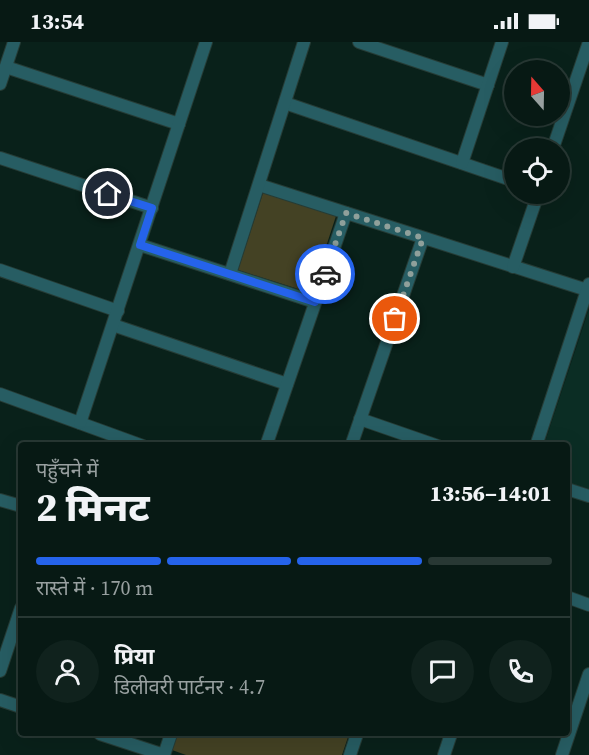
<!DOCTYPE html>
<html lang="hi">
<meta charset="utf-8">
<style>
:root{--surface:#071914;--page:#10221d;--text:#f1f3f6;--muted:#98a0a0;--line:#283834;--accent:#2563eb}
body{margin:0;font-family:"Source Serif 4","Noto Sans Devanagari",serif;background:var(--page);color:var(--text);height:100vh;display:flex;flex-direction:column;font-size:22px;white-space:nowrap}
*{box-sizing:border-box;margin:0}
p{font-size:20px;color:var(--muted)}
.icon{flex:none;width:33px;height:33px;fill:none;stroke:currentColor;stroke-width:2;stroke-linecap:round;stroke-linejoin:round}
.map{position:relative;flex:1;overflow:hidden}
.side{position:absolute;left:18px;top:400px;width:552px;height:294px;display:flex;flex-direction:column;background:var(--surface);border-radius:6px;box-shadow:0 6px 24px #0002,0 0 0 2px var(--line)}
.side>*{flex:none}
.needle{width:39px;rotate:340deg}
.fabs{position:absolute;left:504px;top:18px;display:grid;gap:12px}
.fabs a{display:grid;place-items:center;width:66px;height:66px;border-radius:50%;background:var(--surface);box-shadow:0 6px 24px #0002,0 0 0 2px var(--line);font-size:30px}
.pin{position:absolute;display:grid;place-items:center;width:51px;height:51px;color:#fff;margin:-26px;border:3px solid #fff;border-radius:50%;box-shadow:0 2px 6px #0007}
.courier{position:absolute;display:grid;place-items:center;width:60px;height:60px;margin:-30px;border:4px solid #2563eb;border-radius:50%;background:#fff;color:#222;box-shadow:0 2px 8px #0007}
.overview em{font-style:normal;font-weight:800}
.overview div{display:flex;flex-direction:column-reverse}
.overview{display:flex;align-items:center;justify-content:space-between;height:102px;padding:0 18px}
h1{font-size:39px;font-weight:800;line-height:45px}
.bar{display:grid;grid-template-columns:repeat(4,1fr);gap:9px 6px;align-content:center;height:72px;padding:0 18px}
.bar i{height:8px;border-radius:4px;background:var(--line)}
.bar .active{background:var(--accent)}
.bar p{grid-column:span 4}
.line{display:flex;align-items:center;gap:15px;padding:0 18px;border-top:2px solid var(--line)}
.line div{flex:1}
.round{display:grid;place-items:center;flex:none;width:63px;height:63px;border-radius:32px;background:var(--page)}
.status{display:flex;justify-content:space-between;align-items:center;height:42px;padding:0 30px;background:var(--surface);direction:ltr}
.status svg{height:16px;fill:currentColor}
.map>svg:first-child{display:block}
.built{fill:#0b2d24}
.green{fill:#444224}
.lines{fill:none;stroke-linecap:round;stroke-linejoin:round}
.minor-casing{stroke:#263c36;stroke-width:14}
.minor{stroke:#275d63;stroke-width:12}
.done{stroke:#8fa09b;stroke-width:6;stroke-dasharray:0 10.8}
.route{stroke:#2563eb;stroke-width:8}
</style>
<div class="status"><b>13:54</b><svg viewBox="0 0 49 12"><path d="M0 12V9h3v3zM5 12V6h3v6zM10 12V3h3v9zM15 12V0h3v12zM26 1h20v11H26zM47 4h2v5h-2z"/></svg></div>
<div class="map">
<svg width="589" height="713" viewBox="0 0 589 713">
<rect width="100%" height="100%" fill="#09211a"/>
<!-- built -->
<polygon class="built" points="589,267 589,447 567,440 567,404 544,403"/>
<!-- green -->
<g class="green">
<polygon points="263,151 336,174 311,251 238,228"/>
<polygon points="178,692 349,692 342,713 186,713 172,708"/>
</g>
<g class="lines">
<defs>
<g id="minor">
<polyline points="359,0 488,43"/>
<polyline points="6,25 179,82"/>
<polyline points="0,42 14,0"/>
<polyline points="285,61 514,139"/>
<polyline points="553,106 589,0"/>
<polyline points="0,116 152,166"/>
<polyline points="462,121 502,0"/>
<polyline points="259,143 587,248"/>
<polyline points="140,203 315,260"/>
<polyline points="513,225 538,152"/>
<polyline points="0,228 118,269"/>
<polyline points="230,232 304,0"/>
<polyline points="113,283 287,342"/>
<polyline points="0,352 143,404"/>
<polyline points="360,377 438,404"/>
<polyline points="80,381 206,0"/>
<polyline points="266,404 346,171"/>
<polyline points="351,404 423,196"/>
<polyline points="536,404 589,242"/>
<polyline points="567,447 589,454"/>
<polyline points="0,458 21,464"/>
<polyline points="567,555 589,563"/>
<polyline points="0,629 21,566"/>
<polyline points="0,658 21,665"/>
<polyline points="100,692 164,713 171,692"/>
<polyline points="350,713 357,692"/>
<polyline points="444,713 451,692"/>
<polyline points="562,713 589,632"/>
</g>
</defs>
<!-- minor casing -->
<use href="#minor" class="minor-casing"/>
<!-- minor -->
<use href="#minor" class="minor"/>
</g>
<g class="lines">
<!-- done -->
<polyline class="done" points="325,232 346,171 423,196 395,277"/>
<!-- route -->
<polyline class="route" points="108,152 152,166 140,203 315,260 325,232"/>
</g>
</svg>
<div class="fabs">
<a><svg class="needle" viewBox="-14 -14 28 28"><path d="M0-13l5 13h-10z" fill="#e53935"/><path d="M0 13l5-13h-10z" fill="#98a0a0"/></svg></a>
<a><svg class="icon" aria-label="locate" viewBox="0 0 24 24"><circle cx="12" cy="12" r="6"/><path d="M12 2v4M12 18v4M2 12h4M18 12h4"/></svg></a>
</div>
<div class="pin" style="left:395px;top:277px;background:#ea580c"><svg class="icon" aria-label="bag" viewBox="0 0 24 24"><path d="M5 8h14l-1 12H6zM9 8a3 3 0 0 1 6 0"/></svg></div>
<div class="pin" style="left:108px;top:152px;background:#1f2937"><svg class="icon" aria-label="home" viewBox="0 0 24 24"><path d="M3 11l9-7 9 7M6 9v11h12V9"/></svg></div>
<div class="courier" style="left:325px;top:232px"><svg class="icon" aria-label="car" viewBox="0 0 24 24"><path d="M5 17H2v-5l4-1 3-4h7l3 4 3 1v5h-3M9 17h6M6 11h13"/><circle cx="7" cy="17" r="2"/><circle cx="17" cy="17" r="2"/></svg></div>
<section class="side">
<div class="overview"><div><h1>2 मिनट</h1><p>पहुँचने में</p></div><em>13:56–14:01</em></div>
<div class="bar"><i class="active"></i><i class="active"></i><i class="active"></i><i></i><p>रास्ते में · 170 m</p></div>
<div class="line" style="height:108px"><a class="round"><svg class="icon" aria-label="person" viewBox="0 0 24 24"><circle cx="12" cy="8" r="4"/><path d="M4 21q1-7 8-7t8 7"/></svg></a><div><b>प्रिया</b><p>डिलीवरी पार्टनर · 4.7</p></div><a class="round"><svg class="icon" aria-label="chat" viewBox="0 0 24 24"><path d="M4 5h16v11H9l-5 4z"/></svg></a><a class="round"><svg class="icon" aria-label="phone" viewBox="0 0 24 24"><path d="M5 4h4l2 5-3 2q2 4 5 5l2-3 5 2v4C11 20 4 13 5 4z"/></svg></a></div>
</section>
</div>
